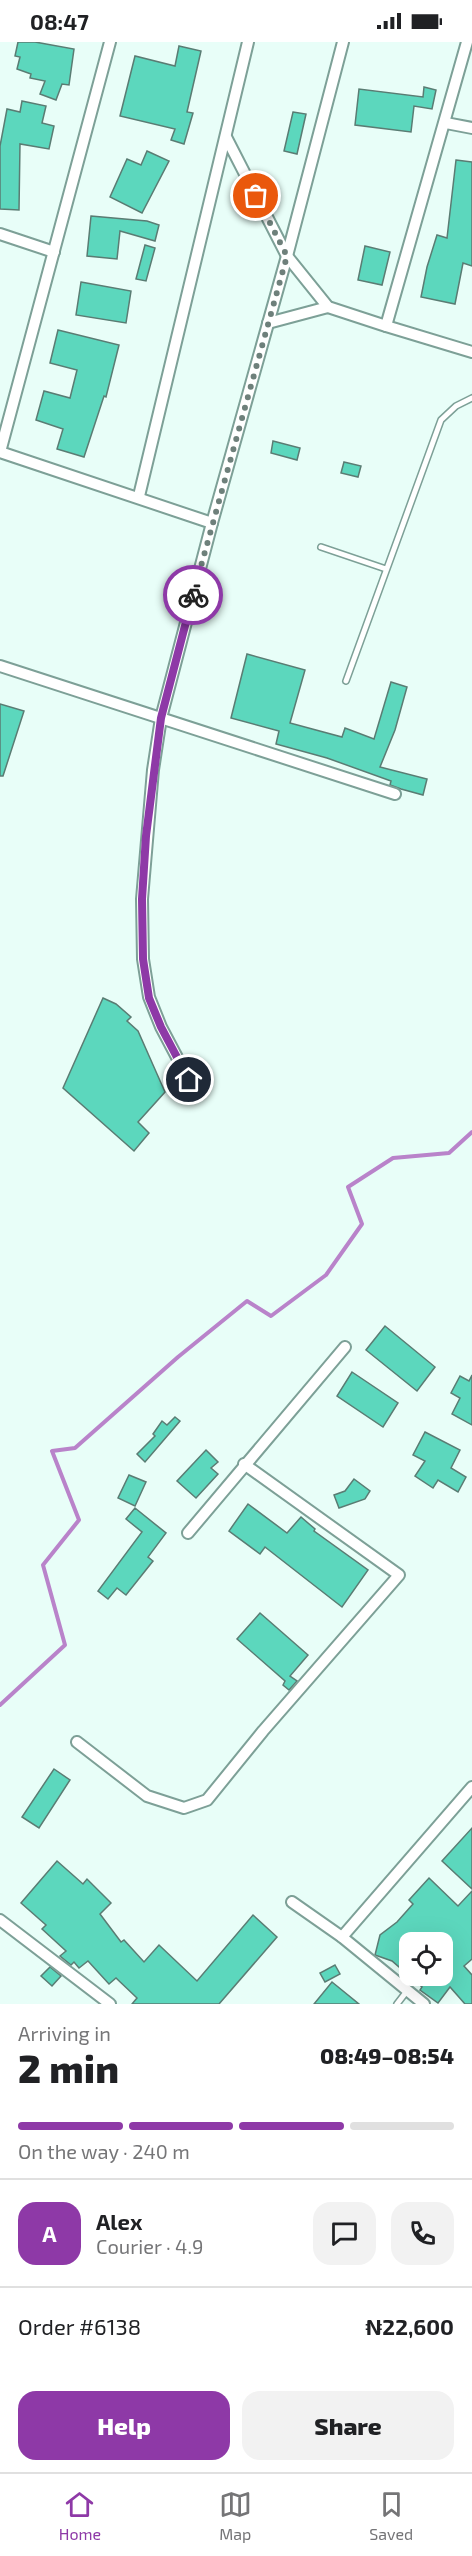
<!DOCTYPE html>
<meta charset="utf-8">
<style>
:root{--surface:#fff;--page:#f2f2f2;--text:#202124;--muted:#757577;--line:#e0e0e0;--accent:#8e39a7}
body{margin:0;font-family:"Exo 2",sans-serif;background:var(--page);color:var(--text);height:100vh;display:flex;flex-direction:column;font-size:22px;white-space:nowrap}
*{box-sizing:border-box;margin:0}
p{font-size:20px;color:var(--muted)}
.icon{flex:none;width:33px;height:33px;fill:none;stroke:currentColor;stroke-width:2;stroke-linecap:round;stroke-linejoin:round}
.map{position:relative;height:1962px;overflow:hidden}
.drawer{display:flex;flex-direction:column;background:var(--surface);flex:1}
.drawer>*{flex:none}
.buttons{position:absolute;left:399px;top:1890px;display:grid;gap:12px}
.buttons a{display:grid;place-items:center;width:54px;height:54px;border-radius:12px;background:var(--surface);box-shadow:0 6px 24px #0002;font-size:30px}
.pin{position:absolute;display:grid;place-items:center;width:51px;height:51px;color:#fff;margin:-26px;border:3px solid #fff;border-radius:50%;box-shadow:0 2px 6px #0007}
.courier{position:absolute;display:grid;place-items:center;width:60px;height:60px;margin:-30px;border:4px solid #8e39a7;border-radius:50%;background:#fff;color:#222;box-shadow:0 2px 8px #0007}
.summary em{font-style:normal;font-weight:800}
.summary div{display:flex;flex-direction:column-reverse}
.summary{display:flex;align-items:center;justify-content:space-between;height:102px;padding:0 18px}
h1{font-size:39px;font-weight:800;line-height:45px}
.bar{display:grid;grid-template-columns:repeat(4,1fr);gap:9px 6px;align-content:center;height:72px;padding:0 18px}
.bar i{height:8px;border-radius:4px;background:var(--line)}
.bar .current{background:var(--accent)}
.bar p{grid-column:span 4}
.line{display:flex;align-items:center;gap:15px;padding:0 18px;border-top:2px solid var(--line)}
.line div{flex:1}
.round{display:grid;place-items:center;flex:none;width:63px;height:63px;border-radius:18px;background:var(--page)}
.primary-button{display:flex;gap:12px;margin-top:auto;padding:12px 18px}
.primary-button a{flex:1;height:69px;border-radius:18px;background:var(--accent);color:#fff;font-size:24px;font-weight:800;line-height:69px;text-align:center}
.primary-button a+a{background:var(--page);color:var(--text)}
.status{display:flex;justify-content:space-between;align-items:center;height:42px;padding:0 30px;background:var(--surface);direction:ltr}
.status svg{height:16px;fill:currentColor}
.dock{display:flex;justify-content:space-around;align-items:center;height:84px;border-top:2px solid var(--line);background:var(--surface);font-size:16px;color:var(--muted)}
.dock a{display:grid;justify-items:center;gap:3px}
.dock .current{color:var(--accent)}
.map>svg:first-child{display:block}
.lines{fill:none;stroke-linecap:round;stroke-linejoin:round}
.stream{stroke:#b983ca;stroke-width:4}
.building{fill:#5cd7bd;stroke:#5a7c73;stroke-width:1.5;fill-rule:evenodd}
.service-casing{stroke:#7da097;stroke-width:8}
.minor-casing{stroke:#7da097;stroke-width:14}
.service{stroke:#fff;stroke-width:5}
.minor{stroke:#fff;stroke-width:10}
.done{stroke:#6e807b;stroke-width:6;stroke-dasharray:0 10.8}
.route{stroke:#8e39a7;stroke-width:8}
</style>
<div class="status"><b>08:47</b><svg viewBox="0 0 49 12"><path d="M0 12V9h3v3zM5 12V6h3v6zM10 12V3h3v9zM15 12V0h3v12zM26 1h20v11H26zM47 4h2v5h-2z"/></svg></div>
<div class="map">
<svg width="472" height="1962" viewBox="0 0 472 1962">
<rect width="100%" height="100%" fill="#e8fef8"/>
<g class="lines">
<!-- stream -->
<polyline class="stream" points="0,1663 65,1603 43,1523 79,1478 52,1409 75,1406 178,1315 247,1259 271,1274 326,1233 362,1182 348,1145 393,1116 449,1111 472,1090"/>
</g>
<!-- building -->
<g class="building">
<polygon points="18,0 35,0 74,7 69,43 62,42 56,58 40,52 45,39 30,36 31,32 17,27 20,15 15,14"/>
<polygon points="179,4 201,9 187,70 193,71 184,102 171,98 175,87 120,74 135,14 175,24"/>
<polygon points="424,45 436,48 432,67 414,64 411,90 355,83 359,47 423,55"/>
<polygon points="22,59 46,64 42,81 54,84 49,107 20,102 19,168 0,167 0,104 7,67 20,70"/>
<polygon points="293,70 306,72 297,112 284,109"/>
<polygon points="147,109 169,119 142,171 110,155 127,117 141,123"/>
<polygon points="456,118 472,120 472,224 463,221 455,262 421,255 427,225 437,193 447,196"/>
<polygon points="91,174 147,179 159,183 155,199 120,189 117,217 87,214"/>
<polygon points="145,203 155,206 146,239 136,237"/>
<polygon points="365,204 390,210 382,243 358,238"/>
<polygon points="81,240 131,249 126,281 76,273"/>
<polygon points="58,288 119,303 106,355 104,354 84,415 57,407 63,387 36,378 44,349 70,356 77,328 50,321"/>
<polygon points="273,399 300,406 297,418 271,411"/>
<polygon points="344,420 361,424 358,435 341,431"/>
<polygon points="247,612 305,628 290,681 342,695 345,686 374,697 391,640 407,645 395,688 380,725 427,737 423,753 401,747 390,743 391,739 327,716 276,702 279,689 231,676"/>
<polygon points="0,662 24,669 3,734 0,734"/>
<polygon points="103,956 116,962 131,975 127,979 138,989 165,1050 138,1080 149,1091 134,1109 63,1046"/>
<polygon points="385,1284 435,1325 417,1349 366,1308"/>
<polygon points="352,1330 398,1361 383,1385 337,1354"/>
<polygon points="472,1333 472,1383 452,1372 460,1356 451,1351 460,1334 469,1339"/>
<polygon points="175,1375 180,1379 145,1420 137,1412 155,1394 153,1392 162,1379 167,1383"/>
<polygon points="425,1390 460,1408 451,1426 466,1435 458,1450 438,1438 433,1446 415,1434 425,1419 413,1413"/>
<polygon points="206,1408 218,1420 211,1426 218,1432 196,1456 177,1439"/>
<polygon points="129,1433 146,1440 135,1464 118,1456"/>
<polygon points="354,1437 370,1449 365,1457 339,1466 334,1453 345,1449"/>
<polygon points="248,1462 287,1491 301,1475 315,1487 314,1489 368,1528 342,1565 265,1505 260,1512 229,1489"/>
<polygon points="135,1466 166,1491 148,1515 153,1519 126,1553 117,1546 108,1557 98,1549 142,1490 126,1477"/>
<polygon points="260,1571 308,1613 290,1634 297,1639 289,1648 283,1643 285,1639 237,1597"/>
<polygon points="54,1727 70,1738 39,1786 22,1775"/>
<polygon points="472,1786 472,1847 442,1819"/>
<polygon points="57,1819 83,1842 87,1837 111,1861 100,1872 121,1900 124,1898 144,1920 159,1903 197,1939 253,1873 277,1895 219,1962 132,1962 137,1956 116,1936 109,1942 88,1919 79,1926 74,1920 71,1923 60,1914 66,1909 42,1887 46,1883 21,1861"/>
<path d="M429,1836l29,28 14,-15v68l-8,7 8,9v29h-7l-15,-17 -12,16 -18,-13 2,-3 -30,-26 -17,-6 5,-20 17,-13 16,-18 -4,-4zM410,1900h32v34h-32z"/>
<polygon points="335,1923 340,1932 325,1940 320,1931"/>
<polygon points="50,1925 61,1934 52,1944 41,1934"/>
<polygon points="332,1940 359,1962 314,1962"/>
</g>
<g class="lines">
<defs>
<g id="service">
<polyline points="321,505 386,527"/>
<polyline points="346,639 441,378 456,364 472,356"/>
<polyline points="397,1962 407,1949"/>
</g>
<g id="minor">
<polyline points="446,81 472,86"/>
<polyline points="226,95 287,214 328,265 386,284 467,0"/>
<polyline points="0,192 54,210"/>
<polyline points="268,281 328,265"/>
<polyline points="386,284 472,310"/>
<polyline points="0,410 110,0"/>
<polyline points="0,410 212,481"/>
<polyline points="139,454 248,0"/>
<polyline points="0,624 395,752"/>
<polyline points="189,1038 161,985 149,955 143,917 142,857 153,728 161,676 212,481 287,214 343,0"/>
<polyline points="188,1491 345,1305"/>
<polyline points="77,1700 147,1754 184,1766 207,1758 263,1689 399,1533 244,1422"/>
<polyline points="292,1860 342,1895 424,1962"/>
<polyline points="0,1878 110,1962"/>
<polyline points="342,1895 472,1745"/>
</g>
</defs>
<!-- service casing -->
<use href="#service" class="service-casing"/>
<!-- minor casing -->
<use href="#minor" class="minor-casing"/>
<!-- service -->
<use href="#service" class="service"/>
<!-- minor -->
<use href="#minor" class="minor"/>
</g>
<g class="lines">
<!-- done -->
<polyline class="done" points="193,553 287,214 256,154"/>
<!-- route -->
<polyline class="route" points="189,1038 161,985 149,956 143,917 142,857 146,794 161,676 193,553"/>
</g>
</svg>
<div class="buttons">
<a><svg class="icon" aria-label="locate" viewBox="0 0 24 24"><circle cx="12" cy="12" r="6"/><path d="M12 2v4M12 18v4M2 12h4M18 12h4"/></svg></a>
</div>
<div class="pin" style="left:256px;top:154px;background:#ea580c"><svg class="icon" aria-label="bag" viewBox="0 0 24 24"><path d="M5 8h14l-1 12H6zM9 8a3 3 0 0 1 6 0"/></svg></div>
<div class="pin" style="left:189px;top:1038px;background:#1f2937"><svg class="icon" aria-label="home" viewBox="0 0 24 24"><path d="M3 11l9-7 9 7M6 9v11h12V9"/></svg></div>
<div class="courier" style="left:193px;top:553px"><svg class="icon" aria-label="bike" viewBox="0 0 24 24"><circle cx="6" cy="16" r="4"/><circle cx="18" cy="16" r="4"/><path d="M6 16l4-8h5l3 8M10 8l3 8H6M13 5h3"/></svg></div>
</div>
<section class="drawer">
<div class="summary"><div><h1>2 min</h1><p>Arriving in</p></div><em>08:49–08:54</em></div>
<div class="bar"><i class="current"></i><i class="current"></i><i class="current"></i><i></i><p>On the way · 240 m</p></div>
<div class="line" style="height:108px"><b class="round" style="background:var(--accent);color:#fff">A</b><div><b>Alex</b><p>Courier · 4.9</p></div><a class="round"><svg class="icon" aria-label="chat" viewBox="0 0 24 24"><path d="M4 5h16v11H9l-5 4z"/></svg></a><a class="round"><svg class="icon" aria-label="phone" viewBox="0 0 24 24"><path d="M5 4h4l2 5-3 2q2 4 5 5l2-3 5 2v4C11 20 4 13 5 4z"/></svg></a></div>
<div class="line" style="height:78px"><div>Order #6138</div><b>₦22,600</b></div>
<div class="primary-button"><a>Help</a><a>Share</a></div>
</section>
<nav class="dock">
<a class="current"><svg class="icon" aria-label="home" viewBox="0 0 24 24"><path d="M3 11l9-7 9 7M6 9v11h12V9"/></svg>Home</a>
<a><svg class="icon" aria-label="map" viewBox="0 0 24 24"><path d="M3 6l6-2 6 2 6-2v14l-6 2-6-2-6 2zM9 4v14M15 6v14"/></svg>Map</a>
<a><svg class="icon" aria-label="saved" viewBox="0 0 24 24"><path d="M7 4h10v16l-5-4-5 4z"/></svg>Saved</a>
</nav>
